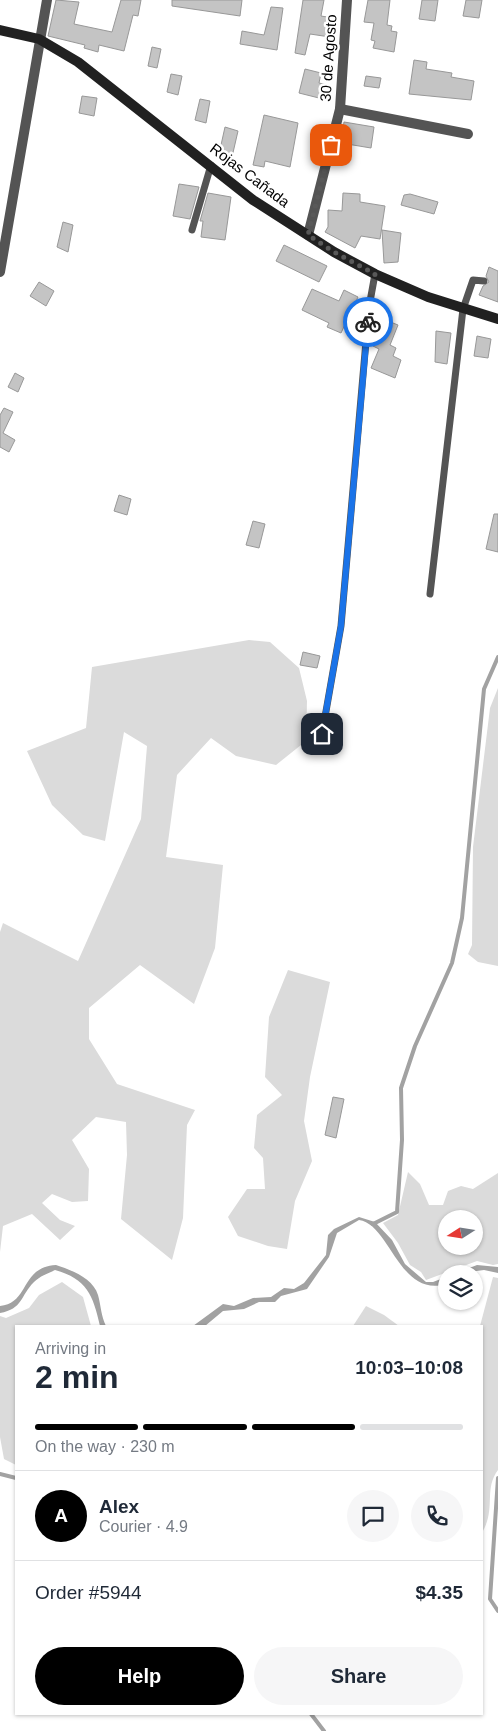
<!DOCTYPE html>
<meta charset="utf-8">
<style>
:root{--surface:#fff;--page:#f6f6f7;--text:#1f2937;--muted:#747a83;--line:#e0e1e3;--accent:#000}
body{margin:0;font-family:Helvetica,sans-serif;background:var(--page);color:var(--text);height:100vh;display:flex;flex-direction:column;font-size:19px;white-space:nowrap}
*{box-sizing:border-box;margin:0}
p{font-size:16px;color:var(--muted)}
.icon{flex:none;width:28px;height:28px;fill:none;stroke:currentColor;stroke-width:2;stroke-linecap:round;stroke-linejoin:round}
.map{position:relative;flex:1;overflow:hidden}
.side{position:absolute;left:15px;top:1325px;width:468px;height:390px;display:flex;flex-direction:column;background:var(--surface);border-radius:0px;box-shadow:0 1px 4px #0004}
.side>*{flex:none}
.needle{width:32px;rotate:258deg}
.tools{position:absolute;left:438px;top:1210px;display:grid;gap:10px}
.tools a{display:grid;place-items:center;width:45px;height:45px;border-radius:50%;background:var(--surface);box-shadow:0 1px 4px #0004;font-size:25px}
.pin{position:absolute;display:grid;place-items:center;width:42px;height:42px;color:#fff;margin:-21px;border-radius:10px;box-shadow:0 2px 8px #0006}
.courier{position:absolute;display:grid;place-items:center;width:50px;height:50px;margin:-25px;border:4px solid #1a73e8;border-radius:50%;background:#fff;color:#222;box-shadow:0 1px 6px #0007}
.overview em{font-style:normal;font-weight:700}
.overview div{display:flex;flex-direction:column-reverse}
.overview{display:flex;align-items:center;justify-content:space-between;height:85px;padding:0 20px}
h1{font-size:32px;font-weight:700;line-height:38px}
.bar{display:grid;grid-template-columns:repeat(4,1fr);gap:8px 5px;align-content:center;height:60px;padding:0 20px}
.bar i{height:6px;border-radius:4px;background:var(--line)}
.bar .current{background:var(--accent)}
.bar p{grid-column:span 4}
.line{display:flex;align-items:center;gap:12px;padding:0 20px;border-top:1px solid var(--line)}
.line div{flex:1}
.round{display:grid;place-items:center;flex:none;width:52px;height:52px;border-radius:26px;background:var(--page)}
.primary-button{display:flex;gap:10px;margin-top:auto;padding:10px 20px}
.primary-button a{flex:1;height:58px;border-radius:30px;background:var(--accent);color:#fff;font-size:20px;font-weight:700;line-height:58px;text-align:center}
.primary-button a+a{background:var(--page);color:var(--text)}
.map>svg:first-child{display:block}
.green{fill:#dbdbdb;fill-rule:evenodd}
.water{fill:#a2a2a2}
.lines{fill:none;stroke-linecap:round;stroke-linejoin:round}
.stream{stroke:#a2a2a2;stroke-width:4}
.building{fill:#c4c4c4;stroke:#989898}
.lane{stroke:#545454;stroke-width:7}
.street{stroke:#545454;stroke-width:10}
.secondary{stroke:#212121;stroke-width:10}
.done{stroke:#595959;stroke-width:5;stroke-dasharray:0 9}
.route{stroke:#1a73e8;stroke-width:6}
.labels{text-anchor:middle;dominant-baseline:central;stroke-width:5;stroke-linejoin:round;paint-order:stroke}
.street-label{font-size:15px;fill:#000;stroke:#fff}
</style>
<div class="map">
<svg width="498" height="1731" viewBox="0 0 498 1731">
<rect width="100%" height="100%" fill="#fff"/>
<!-- green -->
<g class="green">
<polygon points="249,640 270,642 299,668 307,701 306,741 276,765 236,756 211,738 177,775 166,857 223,865 215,948 194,1004 140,965 89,1008 89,1039 117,1084 195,1110 187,1125 183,1218 172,1260 121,1219 127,1155 126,1122 96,1117 72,1140 89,1169 88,1201 72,1202 52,1194 42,1203 60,1220 75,1226 60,1240 32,1214 3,1226 0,1252 0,932 3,923 78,961 141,819 147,746 124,732 105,841 83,835 52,805 27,751 86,728 92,667"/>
<polygon points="498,688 498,966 478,962 468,954 472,945 473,847 490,708"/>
<polygon points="288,970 330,982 310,1077 304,1121 312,1161 295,1201 287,1249 268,1246 238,1236 228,1217 247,1189 265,1189 263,1158 254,1148 257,1115 282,1095 265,1077 269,1017"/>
<path d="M408,1172l12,12 9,21h14l5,-14 13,-5 12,3 25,-16v91l-5,1 -16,-4 -51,19 -5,-8 -11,-7 -12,-22 -15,-20 15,-8zM446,1219h28v27h-28z"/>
<path d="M493,1277l5,1v192c-15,20 -1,40 -17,64l-1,-208z"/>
<polygon points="62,1282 83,1297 91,1326 16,1326 16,1465 4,1459 0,1437 0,1316 6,1318 29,1308 39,1295"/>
<polygon points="366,1306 384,1315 399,1326 353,1326"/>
</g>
<!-- water -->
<g class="water">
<path d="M359,1217l16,5 17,18 13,24 21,18h7l13,-5v7c-47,14 -56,-60 -87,-64l-22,13 -8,24 -22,32 -26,7 -6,6h-16l-15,7 -21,2 -18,15h-12l30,-22 11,2 19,-8 18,-1 13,-9 10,1 10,-6 22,-28 2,-20 6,-6z"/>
<path d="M56,1265c15,5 37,13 42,30 3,11 3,21 8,31h-6c-7,-31 -13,-47 -45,-56 -8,4 -15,6 -21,12 -14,14 -11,27 -34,31v-7c30,-3 20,-39 56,-41z"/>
<polygon points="477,1265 498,1267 498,1273 484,1270 454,1274"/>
</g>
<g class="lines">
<!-- stream -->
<g class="stream">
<polyline points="373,1224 397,1212 402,1140 401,1088 415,1046 452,963 462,918 484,689 498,657"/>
<polyline points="0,1474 16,1478"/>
<polyline points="498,1478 490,1599 498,1611"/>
<polyline points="311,1714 324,1731"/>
</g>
</g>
<!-- building -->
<g class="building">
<polygon points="56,0 79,2 74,24 112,32 121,0 141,0 138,16 133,15 124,51 99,45 98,52 84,48 85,45 48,36"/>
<polygon points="172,0 242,0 240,16 172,6"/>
<polygon points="303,0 324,0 321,16 333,18 330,37 310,34 305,55 295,53"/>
<polygon points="368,0 390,0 387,25 392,26 391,31 397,32 394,52 373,48 375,41 371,40 374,23 364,22"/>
<polygon points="422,0 438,0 435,21 419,19"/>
<polygon points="466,0 482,0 479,18 463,16"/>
<polygon points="271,7 283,8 277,50 240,44 242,31 264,35"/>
<polygon points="152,47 161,49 157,68 148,66"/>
<polygon points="414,60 427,62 426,69 452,73 451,77 474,81 471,100 409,94"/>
<polygon points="305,69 321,73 319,83 327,85 323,99 299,93"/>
<polygon points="171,74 182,76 178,95 167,92"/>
<polygon points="366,76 381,78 379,88 364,86"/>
<polygon points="82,96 97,98 94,116 79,113"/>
<polygon points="200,99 210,101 206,123 195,120"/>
<polygon points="264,115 298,123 290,167 265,161 264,167 253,165"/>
<polygon points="344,122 374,127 371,148 341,143"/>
<polygon points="225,127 238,131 232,157 219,154"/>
<polygon points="179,184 199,187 190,219 173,216"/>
<polygon points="208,193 231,197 225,240 201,237 203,221 200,221"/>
<polygon points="343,193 360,194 360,202 385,206 380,239 361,236 355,248 325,232 328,227 328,210 342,211"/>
<polygon points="410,194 438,202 434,214 401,205 404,195"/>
<polygon points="63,222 73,225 68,252 57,247"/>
<polygon points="382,230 401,233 398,262 384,263"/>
<polygon points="284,245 327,266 319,282 276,261"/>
<polygon points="489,267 498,271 498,302 479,295 483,286 489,282 486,276"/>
<polygon points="39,282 54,291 46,306 30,296"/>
<polygon points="312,289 339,301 344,290 358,297 341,333 327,327 329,323 302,310"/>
<polygon points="383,319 398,325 390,345 396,348 393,356 401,360 395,378 371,368 379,349 373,346"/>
<polygon points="436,331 451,333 447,364 435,362"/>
<polygon points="477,336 491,339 488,358 474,356"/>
<polygon points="15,373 24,378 18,392 8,387"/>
<polygon points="4,408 13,412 3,433 15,440 9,452 0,447 0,415"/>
<polygon points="119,495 131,499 127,515 114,511"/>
<polygon points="494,514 498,514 498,552 486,549"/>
<polygon points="253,521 265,524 259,548 246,545"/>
<polygon points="303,652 320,656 317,668 300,665"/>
<polygon points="333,1097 344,1099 336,1138 325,1135"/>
</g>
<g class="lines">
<!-- lane -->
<g class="lane">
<polyline points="192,230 211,165"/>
<polyline points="430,594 463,309 473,280 484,281"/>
<polyline points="322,734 341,626 369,307 375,274"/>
</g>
<!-- street -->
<g class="street">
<polyline points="340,109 468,134"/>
<polyline points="308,235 340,109 347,0"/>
<polyline points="0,272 47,0"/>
</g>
<!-- secondary -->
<polyline class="secondary" points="0,30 39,39 78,62 253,200 334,252 375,274 428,297 498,319"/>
</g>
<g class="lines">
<!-- done -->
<polyline class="done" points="331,145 308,235 334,252 375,274 368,322"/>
<!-- route -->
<polyline class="route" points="322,734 341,626 368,322"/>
</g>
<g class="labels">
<!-- street labels -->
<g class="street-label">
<text transform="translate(328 58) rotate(-86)">30 de Agosto</text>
<text transform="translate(250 175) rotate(37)">Rojas Cañada</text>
</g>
</g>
</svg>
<div class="tools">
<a><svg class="needle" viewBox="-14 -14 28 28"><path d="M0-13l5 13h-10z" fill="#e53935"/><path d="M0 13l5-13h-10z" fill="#747a83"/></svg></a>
<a><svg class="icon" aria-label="layers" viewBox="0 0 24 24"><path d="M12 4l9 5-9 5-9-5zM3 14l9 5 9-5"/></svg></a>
</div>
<div class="pin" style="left:331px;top:145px;background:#ea580c"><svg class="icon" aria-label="bag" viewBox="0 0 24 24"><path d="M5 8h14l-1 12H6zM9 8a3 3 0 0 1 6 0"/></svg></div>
<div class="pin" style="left:322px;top:734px;background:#1f2937"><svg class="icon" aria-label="home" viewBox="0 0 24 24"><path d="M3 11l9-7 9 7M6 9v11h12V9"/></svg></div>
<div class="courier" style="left:368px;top:322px"><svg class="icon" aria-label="bike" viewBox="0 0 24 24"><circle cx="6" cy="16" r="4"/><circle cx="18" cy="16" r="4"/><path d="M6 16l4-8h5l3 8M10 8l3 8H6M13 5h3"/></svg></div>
<section class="side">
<div class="overview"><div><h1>2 min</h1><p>Arriving in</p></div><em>10:03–10:08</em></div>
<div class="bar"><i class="current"></i><i class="current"></i><i class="current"></i><i></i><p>On the way · 230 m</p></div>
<div class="line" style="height:90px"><b class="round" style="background:var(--accent);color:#fff">A</b><div><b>Alex</b><p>Courier · 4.9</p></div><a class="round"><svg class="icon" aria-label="chat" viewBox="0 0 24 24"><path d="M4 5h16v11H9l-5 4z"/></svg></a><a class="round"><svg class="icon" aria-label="phone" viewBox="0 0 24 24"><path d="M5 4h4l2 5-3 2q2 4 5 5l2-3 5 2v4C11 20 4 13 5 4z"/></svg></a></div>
<div class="line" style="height:65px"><div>Order #5944</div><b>$4.35</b></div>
<div class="primary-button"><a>Help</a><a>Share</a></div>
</section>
</div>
